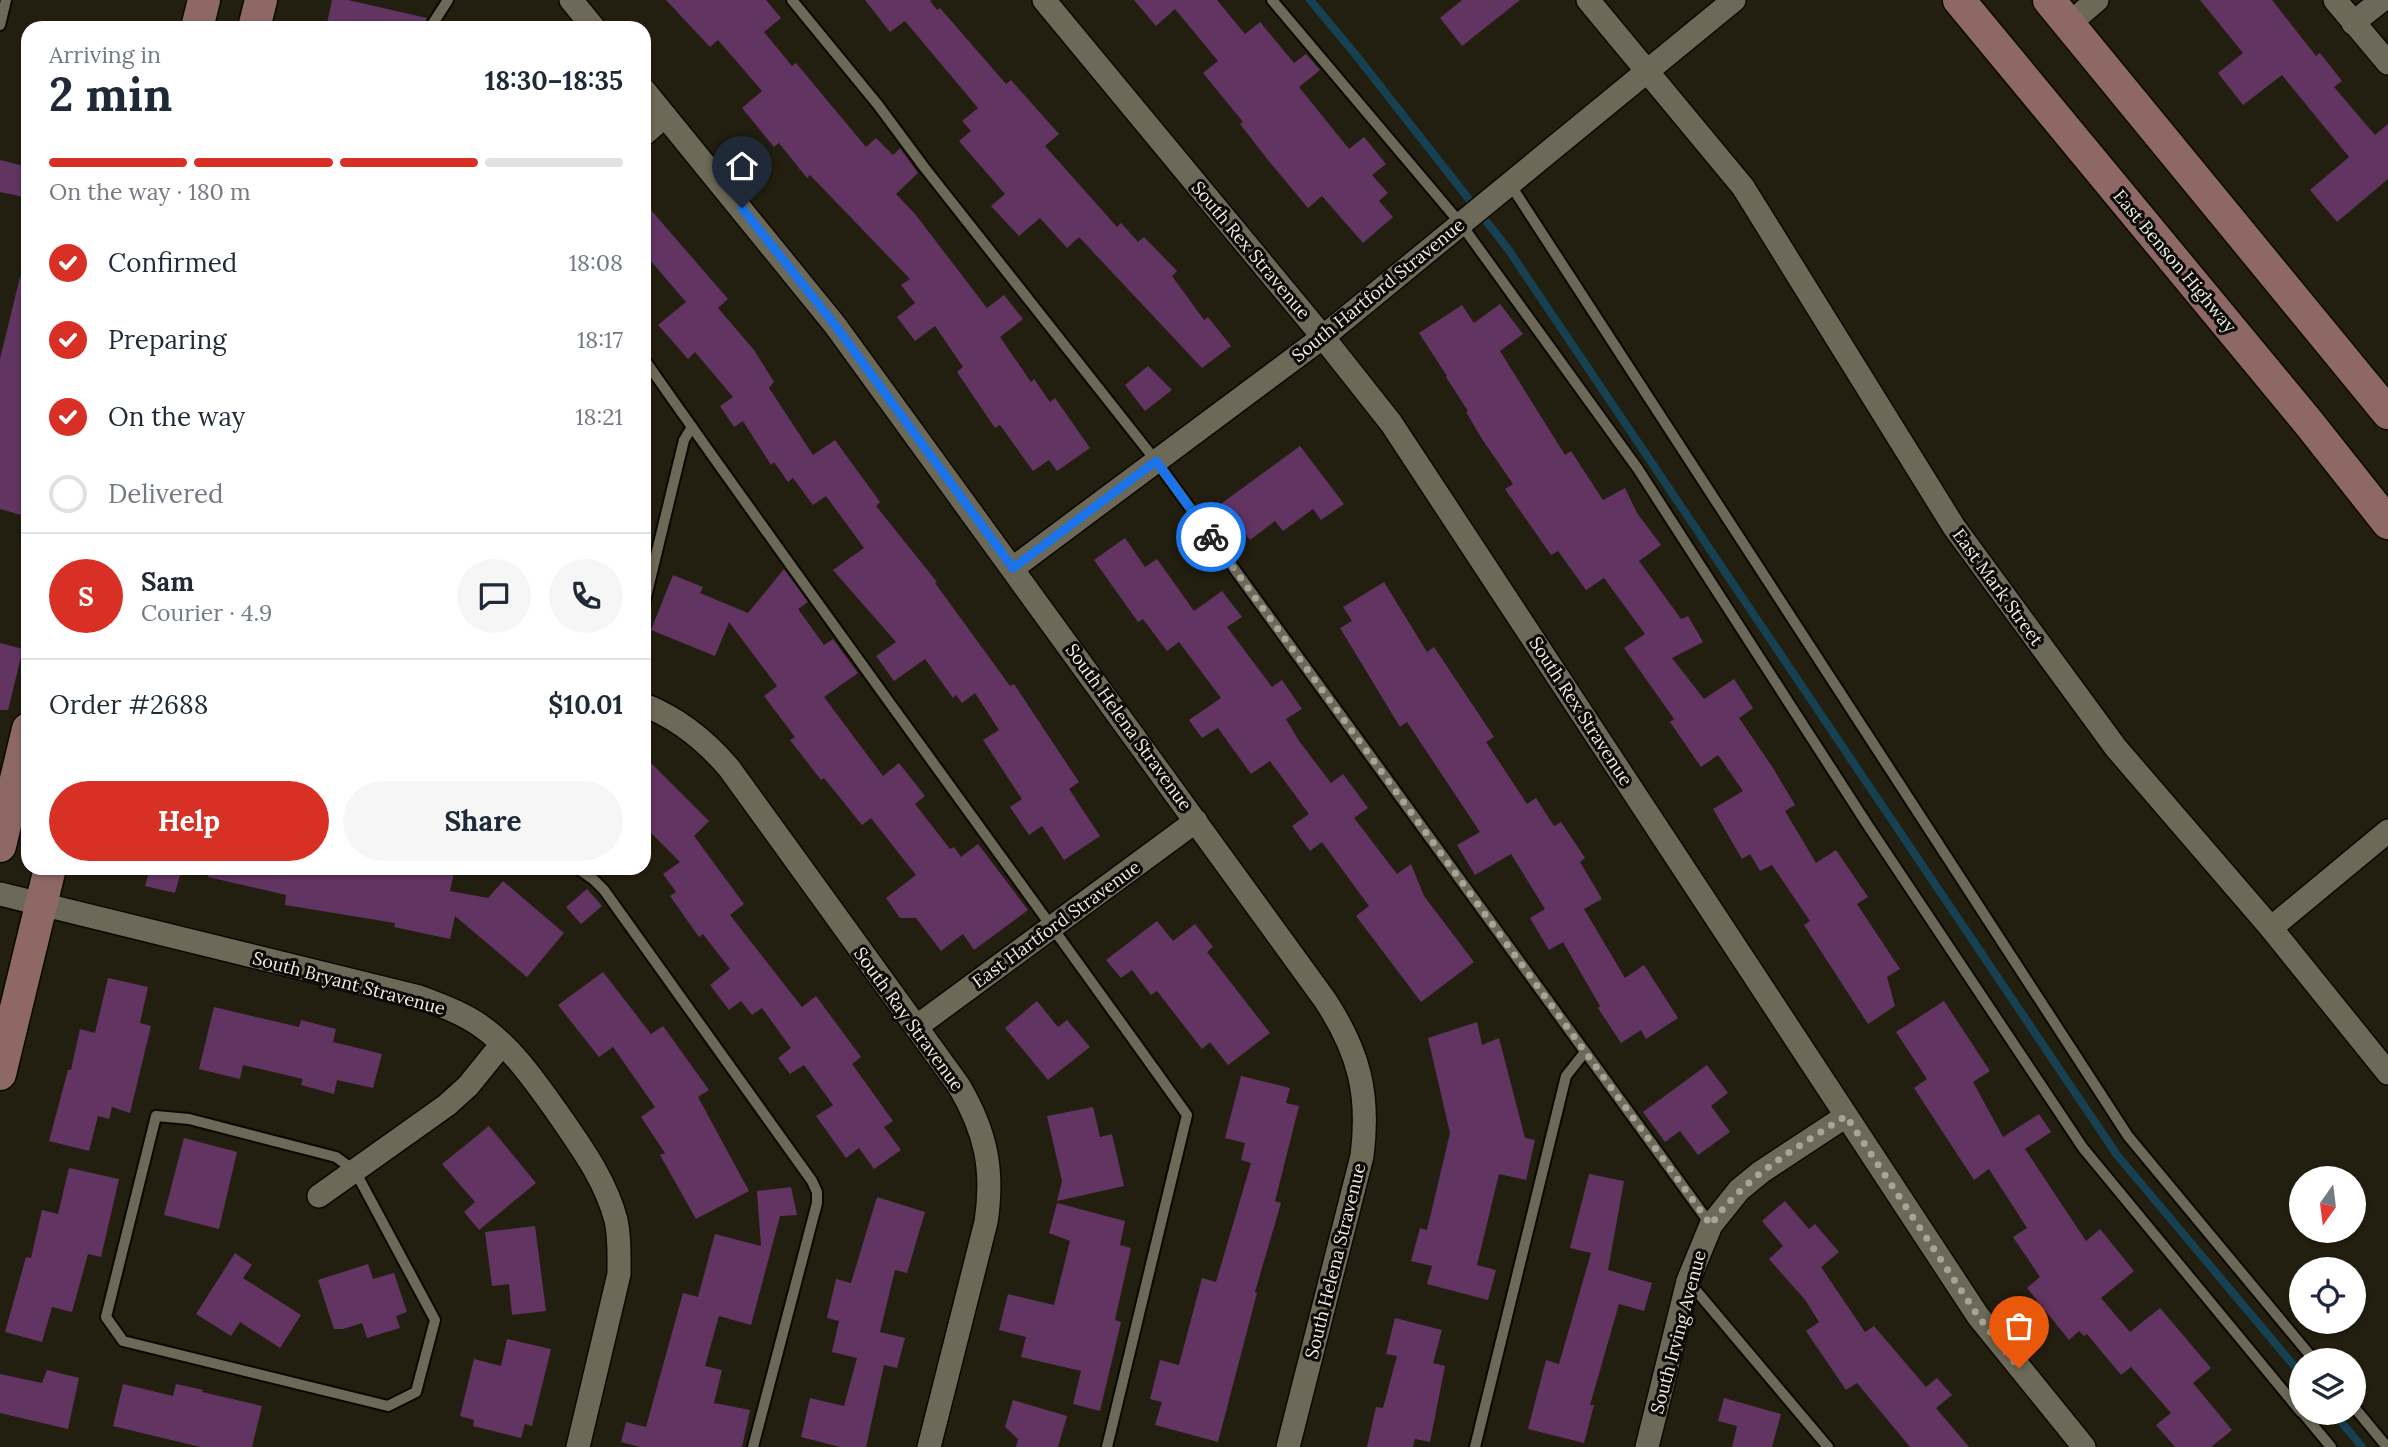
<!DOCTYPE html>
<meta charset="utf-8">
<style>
:root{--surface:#fff;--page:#f6f6f7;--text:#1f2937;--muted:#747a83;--line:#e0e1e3;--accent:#d93025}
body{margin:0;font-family:Lora,serif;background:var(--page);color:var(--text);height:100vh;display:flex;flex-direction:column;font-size:26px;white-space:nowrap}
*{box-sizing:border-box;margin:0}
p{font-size:23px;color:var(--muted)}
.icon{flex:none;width:38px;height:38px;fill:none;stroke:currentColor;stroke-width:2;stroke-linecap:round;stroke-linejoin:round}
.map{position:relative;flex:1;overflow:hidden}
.sheet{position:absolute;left:21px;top:21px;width:630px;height:854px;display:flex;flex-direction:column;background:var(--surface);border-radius:21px;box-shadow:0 2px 5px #0004}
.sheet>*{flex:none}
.needle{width:46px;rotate:194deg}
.buttons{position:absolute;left:2289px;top:1166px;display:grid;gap:14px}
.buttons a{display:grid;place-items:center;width:77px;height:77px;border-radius:50%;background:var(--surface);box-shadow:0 2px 5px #0004;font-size:35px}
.pin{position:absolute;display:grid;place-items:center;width:60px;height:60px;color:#fff;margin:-72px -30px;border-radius:50% 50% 50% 0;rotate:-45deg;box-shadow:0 0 7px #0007}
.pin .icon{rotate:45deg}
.courier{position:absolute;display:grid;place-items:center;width:70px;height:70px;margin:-35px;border:5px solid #1a73e8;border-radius:50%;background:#fff;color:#222;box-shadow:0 2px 9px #0007}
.overview em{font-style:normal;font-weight:700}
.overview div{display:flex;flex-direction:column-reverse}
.overview{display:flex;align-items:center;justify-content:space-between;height:119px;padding:0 28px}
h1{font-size:46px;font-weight:700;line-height:52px}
.bar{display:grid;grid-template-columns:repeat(4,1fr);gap:10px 7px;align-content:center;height:84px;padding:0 28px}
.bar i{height:9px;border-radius:5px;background:var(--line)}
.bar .selected{background:var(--accent)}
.bar p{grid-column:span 4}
.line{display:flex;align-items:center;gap:18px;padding:0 28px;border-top:2px solid var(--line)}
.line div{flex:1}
.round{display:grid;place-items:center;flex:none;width:74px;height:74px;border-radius:37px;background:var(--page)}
ol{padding:0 28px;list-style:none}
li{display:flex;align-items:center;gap:21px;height:77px}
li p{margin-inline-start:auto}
li .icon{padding:7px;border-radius:50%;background:var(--accent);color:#fff;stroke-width:4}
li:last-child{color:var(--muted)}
li i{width:38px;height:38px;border:4px solid var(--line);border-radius:50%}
.action{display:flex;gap:14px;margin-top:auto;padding:14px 28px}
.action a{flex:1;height:80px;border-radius:42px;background:var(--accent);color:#fff;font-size:28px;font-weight:700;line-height:80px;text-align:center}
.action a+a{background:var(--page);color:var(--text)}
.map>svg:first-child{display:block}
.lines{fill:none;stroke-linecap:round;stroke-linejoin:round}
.stream{stroke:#154152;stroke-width:8}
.building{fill:#623462}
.lane-casing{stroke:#0b0801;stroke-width:14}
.street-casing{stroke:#0b0801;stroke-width:26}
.secondary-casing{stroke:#0b0801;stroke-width:35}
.lane{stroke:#6d6958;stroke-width:10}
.street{stroke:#6d6958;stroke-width:23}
.secondary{stroke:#8d6865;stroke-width:32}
.done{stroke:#a7a599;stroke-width:7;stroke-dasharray:0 12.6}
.route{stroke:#1a73e8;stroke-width:9}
.labels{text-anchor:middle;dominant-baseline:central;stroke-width:6;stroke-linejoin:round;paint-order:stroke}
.street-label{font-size:18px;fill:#eeede3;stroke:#0a0904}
</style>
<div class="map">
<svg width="2388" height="1447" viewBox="0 0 2388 1447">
<rect width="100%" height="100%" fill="#221f10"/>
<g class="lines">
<!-- stream -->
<g class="stream">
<polyline points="1310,0 1355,54 1508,249 2117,1155 2301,1374"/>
<polyline points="2333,1412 2362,1447"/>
</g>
</g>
<!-- building -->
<g class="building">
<polygon points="332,0 348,0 427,18 422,28 326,28"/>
<polygon points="666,0 766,0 781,18 764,32 792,66 796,63 866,147 876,138 893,155 900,148 918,173 896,194 915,214 987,308 1004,295 1023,319 1000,337 1031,382 1034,379 1050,402 1055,398 1090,448 1057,471 1049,460 1033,471 1000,425 995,428 957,372 963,367 935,326 915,341 897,317 915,303 901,285 910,279 810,175 807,178 779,143 774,147 742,108 762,91 718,40 710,47"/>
<polygon points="865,0 932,0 930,1 937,10 940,8 1006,84 1011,80 1059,134 1045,146 1117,227 1121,223 1138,242 1144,237 1177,271 1172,276 1204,320 1208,317 1231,346 1202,368 1079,237 1067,248 1040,218 1019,236 991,206 1005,194 959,141 971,131 962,121 978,108 905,21 890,32"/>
<polygon points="1134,0 1217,0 1245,34 1260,22 1294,63 1306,54 1320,70 1299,87 1349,149 1364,137 1386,164 1372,175 1388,193 1379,201 1393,217 1363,243 1322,196 1308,208 1268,160 1240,124 1243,122 1203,73 1218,61 1175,9 1156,26"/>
<polygon points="1462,0 1520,0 1462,46 1440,18"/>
<polygon points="2200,0 2272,0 2316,56 2320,53 2342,81 2334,87 2375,135 2388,124 2388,179 2337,222 2310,190 2349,157 2282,75 2243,105 2218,73 2243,53"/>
<polygon points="0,160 28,167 24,197 0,192"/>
<polygon points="644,202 728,299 718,308 754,350 774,382 769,388 813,455 835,440 880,502 876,506 937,582 935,583 1010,686 1014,684 1079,782 1069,789 1100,836 1064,860 1042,826 1029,835 1010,807 1022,799 983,740 999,730 975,693 962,703 956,695 953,698 925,659 894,681 876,656 896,642 833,570 864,548 826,496 813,505 793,478 788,482 774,462 771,465 743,421 734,427 720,406 733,397 695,352 688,359 658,325 686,302 644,253"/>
<polygon points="20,277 28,278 28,517 0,509 0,359"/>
<polygon points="1500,304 1523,334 1500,351 1565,455 1571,451 1603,500 1625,488 1637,513 1661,545 1639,561 1681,619 1688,616 1703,642 1672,658 1704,699 1734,679 1753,708 1739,718 1773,768 1795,805 1785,811 1816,863 1836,850 1868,897 1857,904 1900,969 1887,977 1895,1006 1868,1024 1804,925 1810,921 1772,865 1760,871 1750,854 1742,859 1713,809 1743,791 1718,755 1701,767 1670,722 1674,719 1624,648 1645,634 1604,578 1586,590 1558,551 1551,555 1505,489 1513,484 1482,439 1466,412 1468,411 1446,377 1447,376 1419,333 1462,305 1474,323"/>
<polygon points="1148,366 1172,390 1145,411 1125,385"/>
<polygon points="1300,446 1344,504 1321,520 1313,509 1283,531 1275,521 1250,540 1222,503"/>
<polygon points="1125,538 1145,567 1157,559 1194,611 1222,591 1242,617 1227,627 1272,687 1282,680 1302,709 1286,719 1299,741 1331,783 1343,774 1368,808 1354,818 1397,874 1411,864 1424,896 1474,962 1421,1002 1356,916 1369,906 1322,842 1310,851 1292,826 1309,814 1270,761 1251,774 1218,728 1202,738 1189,720 1221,698 1179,642 1167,651 1143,619 1138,622 1094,560"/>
<polygon points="784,569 808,602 798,609 824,645 833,639 858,673 824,697 883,776 899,763 925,796 915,804 950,849 954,847 961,857 978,844 1028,910 974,950 963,934 941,951 916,918 900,918 886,898 916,875 871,818 862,825 824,778 821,780 790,740 795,737 764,696 777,686 729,622 715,656 651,630 673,575 703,587 700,593 748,613"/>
<polygon points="1384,582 1427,652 1434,647 1494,737 1486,742 1527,804 1536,798 1554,826 1561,822 1585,858 1580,862 1602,899 1584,909 1625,978 1644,965 1678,1018 1646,1039 1641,1030 1621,1043 1598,1008 1600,1006 1563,942 1549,950 1530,918 1545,909 1511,854 1475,875 1457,845 1480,832 1407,722 1400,727 1340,628 1352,621 1343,607"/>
<polygon points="0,643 23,649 8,710 0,710"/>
<polygon points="644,756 709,821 694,836 744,904 730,915 802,1007 816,996 861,1057 852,1064 893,1121 884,1127 901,1150 874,1169 859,1148 846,1158 816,1116 833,1105 804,1065 790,1074 778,1058 791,1048 762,1008 752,1015 741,1001 729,1010 710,985 730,969 703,934 699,937 670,896 676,892 663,874 680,862 644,826"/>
<polygon points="150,868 182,868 175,893 145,886"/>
<polygon points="209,868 455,868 450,891 488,898 503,881 564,933 527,977 455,916 450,939 394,927 395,923 285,905 286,895 208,877"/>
<polygon points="587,889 602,906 581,924 566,907"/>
<polygon points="1157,921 1173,941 1195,924 1213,947 1207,952 1270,1033 1228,1065 1210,1042 1202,1049 1157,991 1151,995 1132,970 1121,978 1106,960"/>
<polygon points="603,972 651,1034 663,1026 709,1090 698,1097 749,1191 696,1219 660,1155 665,1153 641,1117 655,1107 613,1047 599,1057 558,1005"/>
<polygon points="108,978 148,987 140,1023 151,1026 130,1113 112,1107 109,1119 98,1116 89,1151 49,1141 68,1070 71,1070 80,1029 95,1033"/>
<polygon points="1037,1001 1058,1027 1067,1020 1090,1047 1048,1080 1005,1028"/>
<polygon points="1944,1001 1990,1071 1973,1082 2003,1137 2039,1114 2051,1132 2025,1149 2086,1241 2100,1229 2134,1271 2101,1298 2130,1332 2160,1308 2211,1368 2193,1383 2232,1430 2211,1447 2175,1447 2156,1425 2171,1413 2131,1367 2121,1375 2087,1334 2084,1336 2079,1331 2069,1340 2027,1288 2040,1277 2013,1237 2027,1228 1989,1169 1974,1180 1914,1088 1927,1079 1896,1032"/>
<polygon points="214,1007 299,1027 301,1020 336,1029 333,1042 382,1054 373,1088 337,1080 334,1094 301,1085 303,1079 243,1065 240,1079 199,1069"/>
<polygon points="1477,1022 1482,1045 1499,1038 1525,1138 1535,1140 1526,1180 1499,1174 1477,1265 1496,1270 1488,1300 1427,1284 1432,1266 1411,1261 1420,1228 1427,1230 1450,1133 1428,1038"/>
<polygon points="1707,1065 1728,1093 1711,1106 1730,1132 1698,1155 1680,1131 1665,1142 1643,1112"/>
<polygon points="1241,1076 1290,1088 1286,1103 1299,1106 1275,1201 1281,1203 1255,1292 1257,1293 1218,1442 1155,1425 1162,1402 1150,1399 1160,1360 1179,1365 1202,1278 1216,1282 1251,1163 1241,1160 1245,1143 1225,1138"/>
<polygon points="1093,1107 1100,1137 1112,1134 1124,1186 1057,1201 1062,1181 1047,1116"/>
<polygon points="489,1126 536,1183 479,1230 464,1212 475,1202 442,1164"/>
<polygon points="184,1138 237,1152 219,1229 164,1215"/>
<polygon points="69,1168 119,1179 101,1257 88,1254 72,1312 52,1307 42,1342 5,1332 26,1257 31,1258 42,1210 58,1214"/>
<polygon points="1589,1174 1624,1181 1608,1270 1652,1283 1644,1311 1619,1304 1590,1405 1594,1405 1584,1443 1528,1429 1546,1360 1559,1364 1591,1253 1570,1248"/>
<polygon points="791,1187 797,1215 780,1216 751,1325 719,1316 705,1366 722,1370 714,1403 750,1410 742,1447 640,1447 621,1442 626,1422 646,1427 683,1293 698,1297 715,1234 761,1246 757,1191"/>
<polygon points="877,1197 925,1212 907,1273 895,1270 880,1332 905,1338 897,1368 884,1365 866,1447 840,1447 801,1437 810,1398 844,1406 857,1358 832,1352 839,1321 827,1318 836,1279 851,1283"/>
<polygon points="1785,1201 1809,1229 1815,1224 1839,1252 1821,1267 1865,1332 1874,1326 1926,1387 1937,1378 1952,1395 1936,1408 1969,1447 1910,1447 1857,1383 1846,1390 1806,1331 1819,1322 1806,1301 1769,1259 1783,1246 1762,1221"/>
<polygon points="1057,1203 1125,1221 1120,1245 1131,1248 1115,1320 1121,1322 1100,1411 1073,1404 1081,1371 1021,1357 1026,1337 999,1330 1008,1294 1054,1305 1070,1241 1049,1233"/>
<polygon points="535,1226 546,1311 512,1315 509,1284 492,1286 485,1232"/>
<polygon points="235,1253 252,1265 243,1278 301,1315 280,1348 240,1322 231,1336 196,1314"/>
<polygon points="368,1264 373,1279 394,1273 407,1312 396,1316 400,1328 367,1338 362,1323 343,1329 334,1329 318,1280"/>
<polygon points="1395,1318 1442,1330 1433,1363 1445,1366 1430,1442 1415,1439 1413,1447 1367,1447 1376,1407 1383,1408 1397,1356 1386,1354"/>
<polygon points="507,1339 551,1349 532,1426 525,1424 521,1438 473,1426 474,1420 460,1416 474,1359 501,1366"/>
<polygon points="47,1370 79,1378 68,1429 0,1413 0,1374 42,1383"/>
<polygon points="123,1384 173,1396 176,1384 203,1390 202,1392 262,1406 252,1447 200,1447 113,1426"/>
<polygon points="1724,1398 1781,1414 1772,1447 1732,1447 1737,1426 1718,1421"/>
<polygon points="1013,1400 1067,1416 1058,1447 1016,1447 1018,1439 1005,1427"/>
</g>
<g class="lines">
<defs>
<g id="lane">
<polyline points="792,0 878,105 924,167 1156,461 1711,1225"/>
<polyline points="1272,0 1461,224 1638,469 1867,824 2083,1148 2301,1412"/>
<polyline points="0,25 6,0"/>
<polyline points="430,28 448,0"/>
<polyline points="1510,184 2128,1136 2314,1360"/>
<path d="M644,359c178,254 363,503 543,756l-80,332"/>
<polyline points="644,605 684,440 692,427"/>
<polyline points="577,868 594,880 604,890 812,1181 817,1192 817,1203 753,1447"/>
<polygon points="156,1116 189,1119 336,1157 355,1171 435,1320 416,1392 388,1406 123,1341 106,1317"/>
<polyline points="1688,1281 1828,1447"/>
<polyline points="2354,1407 2387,1447"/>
<polyline points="2302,1412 2331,1447"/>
<polyline points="1475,1447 1566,1076 1585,1052"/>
</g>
<g id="street">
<polyline points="571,0 594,28"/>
<polyline points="1044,0 1323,337 1391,423 1978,1316 2084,1447"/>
<polyline points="1588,0 1743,187 1954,527 2116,748 2271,928 2388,1073"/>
<polyline points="2335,0 2388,63"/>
<polyline points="2353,23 2382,0"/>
<polyline points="2069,24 2097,0"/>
<path d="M644,90l191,235 490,675c34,52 45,94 37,156l-74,291"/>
<polyline points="644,134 665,116"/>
<polyline points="1013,568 1323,337 1734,0"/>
<path d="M644,705c34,13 61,35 85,63l230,318c27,46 35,84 27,136l-57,225"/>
<path d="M0,894l419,103c21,8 41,15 59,27 33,22 56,56 79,88 24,35 48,67 59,108 4,18 3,36 3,54l-41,173"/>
<polyline points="2271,928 2388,831"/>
<polyline points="916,1027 1196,821"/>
<polyline points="319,1196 447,1105 468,1086 502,1044"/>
<polyline points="1647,1447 1688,1281 1711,1225 1739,1190 1761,1172 1846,1116"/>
</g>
<g id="secondary">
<polyline points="1959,0 2308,422 2388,523"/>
<polyline points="2049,0 2388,413"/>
<polyline points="197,28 204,0"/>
<polyline points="254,28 261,0"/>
<polyline points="0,846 28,729"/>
<polyline points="0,1074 50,868"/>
</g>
</defs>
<!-- lane casing -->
<use href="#lane" class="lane-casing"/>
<!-- street casing -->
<use href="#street" class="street-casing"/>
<!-- secondary casing -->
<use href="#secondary" class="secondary-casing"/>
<!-- lane -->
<use href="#lane" class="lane"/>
<!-- street -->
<use href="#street" class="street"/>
<!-- secondary -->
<use href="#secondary" class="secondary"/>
</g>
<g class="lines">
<!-- done -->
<path class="done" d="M1211,537l500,688c33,-49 86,-77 135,-109l132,200 41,52"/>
<!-- route -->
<polyline class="route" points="742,208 835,325 1013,568 1156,461 1211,537"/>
</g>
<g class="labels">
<!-- street labels -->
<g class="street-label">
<text transform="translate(1251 250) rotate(50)">South Rex Stravenue</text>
<text transform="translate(2175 261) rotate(50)">East Benson Highway</text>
<text transform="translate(1378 290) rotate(-39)">South Hartford Stravenue</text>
<text transform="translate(1998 587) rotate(54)">East Mark Street</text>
<text transform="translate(1581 711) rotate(57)">South Rex Stravenue</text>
<text transform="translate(1129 727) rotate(54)">South Helena Stravenue</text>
<text transform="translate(1056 924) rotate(-36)">East Hartford Stravenue</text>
<text transform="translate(349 983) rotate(15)">South Bryant Stravenue</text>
<text transform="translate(909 1019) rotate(54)">South Ray Stravenue</text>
<text transform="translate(1335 1261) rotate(-76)">South Helena Stravenue</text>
<text transform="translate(1678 1332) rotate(-75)">South Irving Avenue</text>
</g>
</g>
</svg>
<div class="buttons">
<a><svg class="needle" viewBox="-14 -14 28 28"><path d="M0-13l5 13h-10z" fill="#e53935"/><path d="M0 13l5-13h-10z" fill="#747a83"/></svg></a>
<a><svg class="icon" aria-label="locate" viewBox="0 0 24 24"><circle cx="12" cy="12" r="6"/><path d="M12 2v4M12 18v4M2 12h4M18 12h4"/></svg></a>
<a><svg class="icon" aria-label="layers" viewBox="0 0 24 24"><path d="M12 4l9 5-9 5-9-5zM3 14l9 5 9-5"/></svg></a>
</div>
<div class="pin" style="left:2019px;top:1368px;background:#ea580c"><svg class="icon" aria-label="bag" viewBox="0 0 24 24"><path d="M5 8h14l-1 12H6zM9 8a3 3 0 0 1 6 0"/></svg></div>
<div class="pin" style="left:742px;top:208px;background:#1f2937"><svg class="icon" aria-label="home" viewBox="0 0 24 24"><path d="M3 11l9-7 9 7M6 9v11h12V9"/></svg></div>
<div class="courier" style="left:1211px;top:537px"><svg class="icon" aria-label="bike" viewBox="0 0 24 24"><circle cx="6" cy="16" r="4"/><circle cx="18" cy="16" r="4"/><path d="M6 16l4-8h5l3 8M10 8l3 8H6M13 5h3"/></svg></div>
<section class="sheet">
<div class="overview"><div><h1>2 min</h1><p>Arriving in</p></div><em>18:30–18:35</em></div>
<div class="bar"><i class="selected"></i><i class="selected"></i><i class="selected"></i><i></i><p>On the way · 180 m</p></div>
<ol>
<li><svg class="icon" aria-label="check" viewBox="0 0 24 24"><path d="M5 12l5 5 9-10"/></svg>Confirmed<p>18:08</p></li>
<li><svg class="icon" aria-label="check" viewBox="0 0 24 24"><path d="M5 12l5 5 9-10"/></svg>Preparing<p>18:17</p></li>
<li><svg class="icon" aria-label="check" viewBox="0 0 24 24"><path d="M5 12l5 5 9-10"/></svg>On the way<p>18:21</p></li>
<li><i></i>Delivered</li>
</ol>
<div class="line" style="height:126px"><b class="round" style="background:var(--accent);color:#fff">S</b><div><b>Sam</b><p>Courier · 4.9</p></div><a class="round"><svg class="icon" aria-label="chat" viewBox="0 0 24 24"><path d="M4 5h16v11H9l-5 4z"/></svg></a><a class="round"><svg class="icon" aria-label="phone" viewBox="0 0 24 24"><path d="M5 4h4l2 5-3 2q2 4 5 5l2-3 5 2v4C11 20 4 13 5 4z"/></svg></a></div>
<div class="line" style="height:91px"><div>Order #2688</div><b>$10.01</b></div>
<div class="action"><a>Help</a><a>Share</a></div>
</section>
</div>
